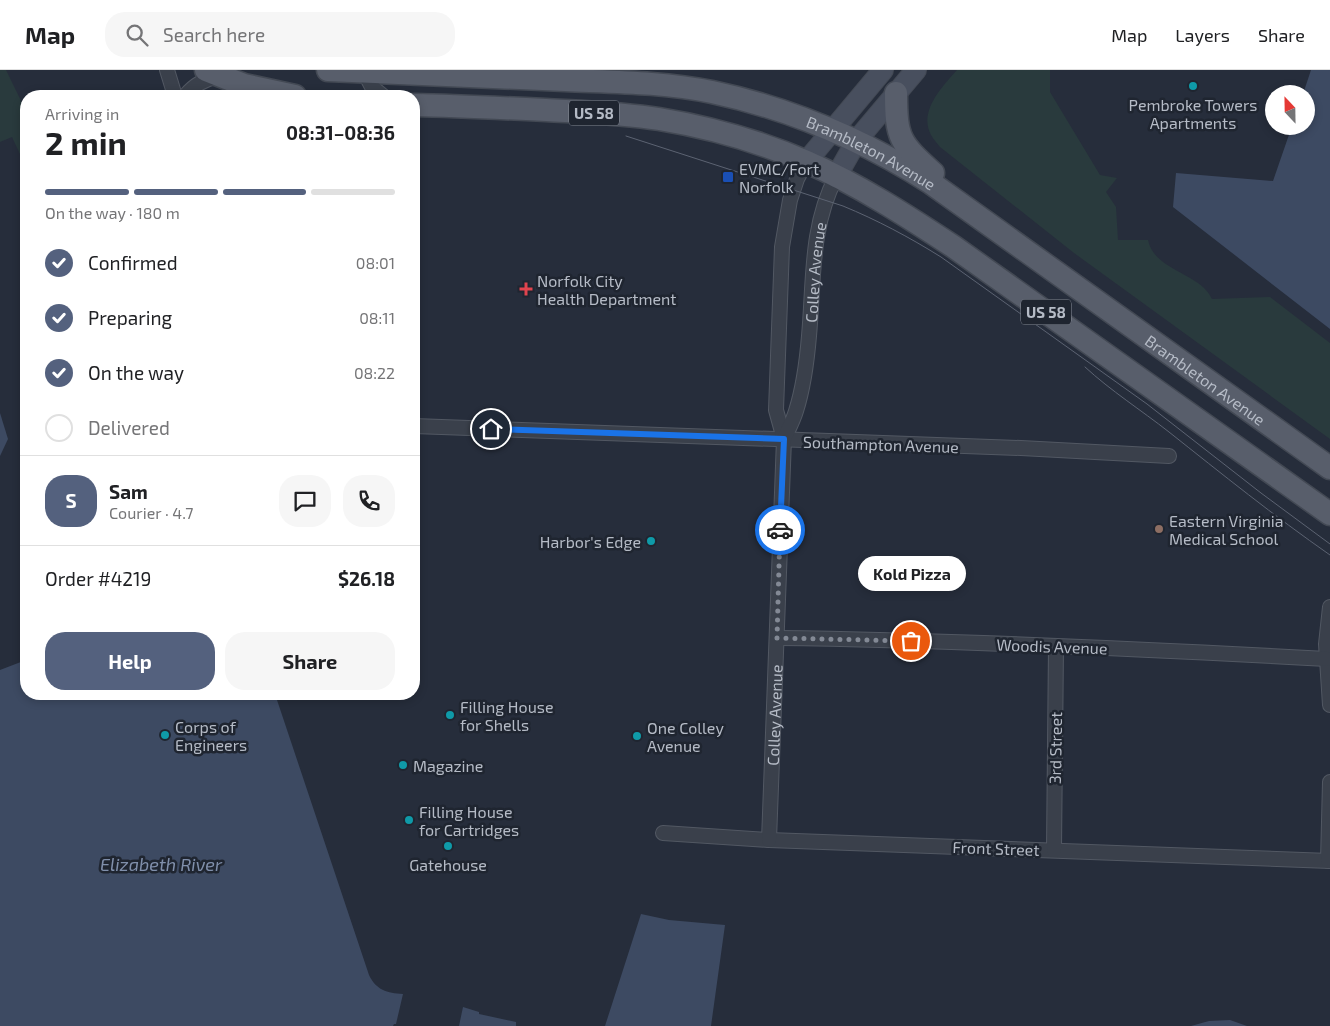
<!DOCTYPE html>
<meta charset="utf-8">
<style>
:root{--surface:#fff;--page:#f6f6f6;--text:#202124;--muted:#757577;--line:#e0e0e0;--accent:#54617e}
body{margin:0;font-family:"Exo 2",sans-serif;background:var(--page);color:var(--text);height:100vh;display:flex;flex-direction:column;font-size:19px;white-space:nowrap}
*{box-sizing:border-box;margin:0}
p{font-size:16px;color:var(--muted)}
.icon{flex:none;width:28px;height:28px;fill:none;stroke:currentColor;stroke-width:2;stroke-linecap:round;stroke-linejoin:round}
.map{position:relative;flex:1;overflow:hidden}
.drawer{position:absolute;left:20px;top:20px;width:400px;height:610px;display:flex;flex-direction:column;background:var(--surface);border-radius:20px;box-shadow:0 2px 8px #0003}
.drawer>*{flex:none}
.needle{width:32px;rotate:338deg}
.buttons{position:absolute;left:1265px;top:15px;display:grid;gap:10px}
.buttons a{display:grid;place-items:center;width:50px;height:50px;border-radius:50%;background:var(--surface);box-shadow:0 2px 8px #0003;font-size:25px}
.pin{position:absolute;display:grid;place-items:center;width:42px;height:42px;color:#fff;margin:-21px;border:2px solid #fff;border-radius:50%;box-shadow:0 1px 5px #0007}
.courier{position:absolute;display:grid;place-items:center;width:50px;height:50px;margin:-25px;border:4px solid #1a73e8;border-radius:50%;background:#fff;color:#222;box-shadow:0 1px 6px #0007}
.bubble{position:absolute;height:35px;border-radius:18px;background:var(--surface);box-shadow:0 2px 8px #0003;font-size:16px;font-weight:700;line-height:35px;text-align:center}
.head em{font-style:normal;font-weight:700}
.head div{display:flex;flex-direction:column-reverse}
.head{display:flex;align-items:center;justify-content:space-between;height:85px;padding:0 25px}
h1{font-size:32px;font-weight:700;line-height:38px}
.bar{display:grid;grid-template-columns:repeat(4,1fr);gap:8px 5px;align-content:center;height:60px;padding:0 25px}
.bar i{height:6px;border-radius:4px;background:var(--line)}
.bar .selected{background:var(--accent)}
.bar p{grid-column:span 4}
.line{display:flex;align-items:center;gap:12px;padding:0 25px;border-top:1px solid var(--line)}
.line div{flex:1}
.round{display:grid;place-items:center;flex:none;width:52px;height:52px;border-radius:20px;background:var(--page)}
ol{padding:0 25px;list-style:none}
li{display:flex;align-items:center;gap:15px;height:55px}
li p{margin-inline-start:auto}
li .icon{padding:5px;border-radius:50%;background:var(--accent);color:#fff;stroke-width:4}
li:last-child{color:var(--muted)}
li i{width:28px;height:28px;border:2px solid var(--line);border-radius:50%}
.action{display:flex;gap:10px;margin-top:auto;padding:10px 25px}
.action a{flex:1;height:58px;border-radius:20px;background:var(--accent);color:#fff;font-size:20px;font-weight:700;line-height:58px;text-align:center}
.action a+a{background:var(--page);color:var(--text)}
header{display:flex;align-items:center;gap:30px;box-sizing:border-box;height:70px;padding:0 25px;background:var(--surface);border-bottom:1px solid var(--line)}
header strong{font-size:24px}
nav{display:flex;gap:28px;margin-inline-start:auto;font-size:18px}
.search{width:350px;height:45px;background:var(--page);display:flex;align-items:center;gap:12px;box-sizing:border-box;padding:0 18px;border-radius:20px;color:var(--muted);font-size:19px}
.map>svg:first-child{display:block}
.green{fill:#293a3d}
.water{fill:#3d4a62}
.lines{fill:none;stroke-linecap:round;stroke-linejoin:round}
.street-casing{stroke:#525863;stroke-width:16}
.secondary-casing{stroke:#434954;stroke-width:22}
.primary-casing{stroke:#434954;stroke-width:25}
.street{stroke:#3a404b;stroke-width:14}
.secondary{stroke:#484f5e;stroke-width:20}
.primary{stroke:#585e6b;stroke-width:22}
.tram{stroke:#5c6372;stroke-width:1}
.done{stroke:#838995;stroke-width:5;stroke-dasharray:0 9}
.route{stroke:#1a73e8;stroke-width:6}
.culture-dot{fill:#0f9aa8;stroke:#1f2530;stroke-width:2}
.transit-dot{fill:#1a4fb4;stroke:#1f2530;stroke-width:2}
.health-dot{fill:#e0444e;stroke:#1f2530;stroke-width:2}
.education-dot{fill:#8d6e63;stroke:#1f2530;stroke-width:2}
.labels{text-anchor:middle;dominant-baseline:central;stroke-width:5;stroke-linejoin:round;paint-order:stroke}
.shield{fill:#1f2530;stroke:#888e99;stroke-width:1}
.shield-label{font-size:15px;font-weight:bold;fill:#b5bbc6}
.poi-label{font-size:16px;fill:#b5bbc6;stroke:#1f2530;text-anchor:start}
.street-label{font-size:16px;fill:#b5bbc6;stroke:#1f2530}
.water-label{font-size:18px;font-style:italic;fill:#808fab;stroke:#1f2530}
</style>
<header>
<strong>Map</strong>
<div class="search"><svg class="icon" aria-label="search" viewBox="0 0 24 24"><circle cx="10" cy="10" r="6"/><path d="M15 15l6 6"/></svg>Search here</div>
<nav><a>Map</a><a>Layers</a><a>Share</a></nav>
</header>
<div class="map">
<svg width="1330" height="956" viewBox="0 0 1330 956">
<rect width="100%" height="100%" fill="#262d3b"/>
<!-- green -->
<g class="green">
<polygon points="0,0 6,0 26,41 26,97 12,67 0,72"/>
<path d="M957,0h93v22l50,83 17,3 -11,14 10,15 2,33h30c6,31 53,33 64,59l58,-2 60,46v96l-256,-186 -134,-106c-3,-4 -7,-8 -9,-12 -13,-24 12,-49 26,-65z"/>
</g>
<!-- water -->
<g class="water">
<polygon points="1311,0 1330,0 1330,259 1173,137 1176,103 1273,111 1292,56 1306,56 1306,24 1303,24"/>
<polygon points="0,343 8,369 0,386"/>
<path d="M26,590v34h249l94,281c7,15 18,18 34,19l-7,30h-2l-1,2h-393v-356z"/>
<polygon points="641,844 669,850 725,855 711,956 605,956"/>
<polygon points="463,937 479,942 479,944 516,952 516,956 459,956"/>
<polygon points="1230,950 1247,956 1191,956 1209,951"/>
</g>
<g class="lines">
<defs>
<g id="street">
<polyline points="167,0 175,26"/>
<polyline points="363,0 372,17 383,26"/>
<path d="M185,26c10,-12 19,-16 33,-20"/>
<polyline points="414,356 1021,378 1169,386"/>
<polyline points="784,369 776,340 782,177 790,130 797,109 806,92"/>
<polyline points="1330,537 1326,574 1330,635"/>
<path d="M777,568c183,2 367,11 550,21"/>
<polyline points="663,763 769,770 1330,791"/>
<path id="s1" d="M769,770l15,-401c4,-9 9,-18 12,-28 7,-22 11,-51 13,-75 5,-55 1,-109 27,-159"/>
<polyline points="1054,780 1056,576"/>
<polyline points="1328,791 1330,712"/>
</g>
<g id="secondary">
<polyline points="806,92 883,0"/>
<polyline points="836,107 857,70 916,0"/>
</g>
<g id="primary">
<polyline points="206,0 244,15 295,26"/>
<path id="s2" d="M328,0c79,4 158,7 237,10 49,2 99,2 147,12 80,17 150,47 219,91l399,285"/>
<path d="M896,23c0,46 4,50 37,80"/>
<path d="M414,35c44,1 88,3 132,5 37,2 75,3 113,9 49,8 102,23 148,43 52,23 100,54 147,85l376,267"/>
</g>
</defs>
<!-- street casing -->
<use href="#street" class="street-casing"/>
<!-- secondary casing -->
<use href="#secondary" class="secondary-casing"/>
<!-- primary casing -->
<use href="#primary" class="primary-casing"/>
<!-- street -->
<use href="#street" class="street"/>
<!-- secondary -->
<use href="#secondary" class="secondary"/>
<!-- primary -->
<use href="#primary" class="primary"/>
<!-- tram -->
<g class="tram">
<path d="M626,66l217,70c34,14 66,31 98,51l206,147 114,89 69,51"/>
<path d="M1085,297c26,24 56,43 84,65 53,42 105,84 161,123"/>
</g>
</g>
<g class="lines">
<!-- done -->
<polyline class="done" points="780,460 777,568 911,571"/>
<!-- route -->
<polyline class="route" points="491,359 784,369 780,460"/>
</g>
<!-- markers -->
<g class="culture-dot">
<circle cx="1193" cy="16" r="5"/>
<circle cx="651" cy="471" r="5"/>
<circle cx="450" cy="645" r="5"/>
<circle cx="165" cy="665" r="5"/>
<circle cx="637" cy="666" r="5"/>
<circle cx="403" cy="695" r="5"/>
<circle cx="409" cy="750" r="5"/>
<circle cx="448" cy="776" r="5"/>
</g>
<rect class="transit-dot" x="722" y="101" width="12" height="12" rx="2.5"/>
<path class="health-dot" d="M523.5 211.5h5v5h5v5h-5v5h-5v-5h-5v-5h5z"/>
<circle class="education-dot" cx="1159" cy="459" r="5"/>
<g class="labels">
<!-- shield labels -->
<g class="shield">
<rect x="569" y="30.5" width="50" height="25" rx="4"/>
<rect x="1021" y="229.5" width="50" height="25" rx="4"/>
</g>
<g class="shield-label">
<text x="594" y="43">US 58</text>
<text x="1046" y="242">US 58</text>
</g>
<!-- poi labels -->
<g class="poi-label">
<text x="1193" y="34" text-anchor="middle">Pembroke Towers<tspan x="1193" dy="18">Apartments</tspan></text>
<text x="739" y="98">EVMC/Fort<tspan x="739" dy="18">Norfolk</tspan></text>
<text x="537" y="210">Norfolk City<tspan x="537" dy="18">Health Department</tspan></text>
<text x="1169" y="450">Eastern Virginia<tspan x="1169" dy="18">Medical School</tspan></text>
<text x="641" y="471" text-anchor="end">Harbor's Edge</text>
<text x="460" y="636">Filling House<tspan x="460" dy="18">for Shells</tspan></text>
<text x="175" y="656">Corps of<tspan x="175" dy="18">Engineers</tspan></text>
<text x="647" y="657">One Colley<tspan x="647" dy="18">Avenue</tspan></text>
<text x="413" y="695">Magazine</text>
<text x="419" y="741">Filling House<tspan x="419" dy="18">for Cartridges</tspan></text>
<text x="448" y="794" text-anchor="middle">Gatehouse</text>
</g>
<!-- street labels -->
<g class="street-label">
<text stroke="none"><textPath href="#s2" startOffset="556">Brambleton Avenue</textPath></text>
<text stroke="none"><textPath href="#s1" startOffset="572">Colley Avenue</textPath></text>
<text stroke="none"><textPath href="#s2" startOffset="961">Brambleton Avenue</textPath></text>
<text transform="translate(881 374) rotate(2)">Southampton Avenue</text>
<text transform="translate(1052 576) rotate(2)">Woodis Avenue</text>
<text stroke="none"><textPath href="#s1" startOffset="125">Colley Avenue</textPath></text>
<text transform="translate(1055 678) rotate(-89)">3rd Street</text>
<text transform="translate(996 778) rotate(2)">Front Street</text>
</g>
<!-- water labels -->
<g class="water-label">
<text x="161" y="794">Elizabeth River</text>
</g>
</g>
</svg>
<div class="buttons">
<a><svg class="needle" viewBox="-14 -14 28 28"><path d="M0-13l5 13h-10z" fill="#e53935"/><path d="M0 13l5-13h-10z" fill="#757577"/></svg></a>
</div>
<div class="pin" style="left:911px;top:571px;background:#ea580c"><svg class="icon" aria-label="bag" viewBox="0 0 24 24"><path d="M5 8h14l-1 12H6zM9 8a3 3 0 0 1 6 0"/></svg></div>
<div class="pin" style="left:491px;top:359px;background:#1f2937"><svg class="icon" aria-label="home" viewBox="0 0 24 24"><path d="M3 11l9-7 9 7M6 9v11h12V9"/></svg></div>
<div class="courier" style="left:780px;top:460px"><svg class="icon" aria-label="car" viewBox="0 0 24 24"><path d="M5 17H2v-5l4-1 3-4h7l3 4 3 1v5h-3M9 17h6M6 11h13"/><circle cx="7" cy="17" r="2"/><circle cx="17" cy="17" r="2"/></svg></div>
<div class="bubble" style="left:858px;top:486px;width:108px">Kold Pizza</div>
<section class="drawer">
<div class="head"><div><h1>2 min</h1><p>Arriving in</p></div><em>08:31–08:36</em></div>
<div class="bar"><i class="selected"></i><i class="selected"></i><i class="selected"></i><i></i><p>On the way · 180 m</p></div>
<ol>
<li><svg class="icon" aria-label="check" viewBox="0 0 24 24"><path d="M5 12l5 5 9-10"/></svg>Confirmed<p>08:01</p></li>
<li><svg class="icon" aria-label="check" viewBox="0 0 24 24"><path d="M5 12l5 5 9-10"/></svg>Preparing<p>08:11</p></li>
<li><svg class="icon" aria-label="check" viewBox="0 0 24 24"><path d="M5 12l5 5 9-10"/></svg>On the way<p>08:22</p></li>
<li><i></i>Delivered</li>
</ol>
<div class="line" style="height:90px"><b class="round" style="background:var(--accent);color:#fff">S</b><div><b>Sam</b><p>Courier · 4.7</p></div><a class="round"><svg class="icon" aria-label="chat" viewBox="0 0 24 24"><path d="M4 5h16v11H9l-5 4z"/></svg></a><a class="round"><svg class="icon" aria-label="phone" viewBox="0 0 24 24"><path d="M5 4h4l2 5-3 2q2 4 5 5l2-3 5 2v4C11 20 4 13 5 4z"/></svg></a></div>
<div class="line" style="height:65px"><div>Order #4219</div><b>$26.18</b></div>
<div class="action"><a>Help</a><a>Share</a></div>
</section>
</div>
